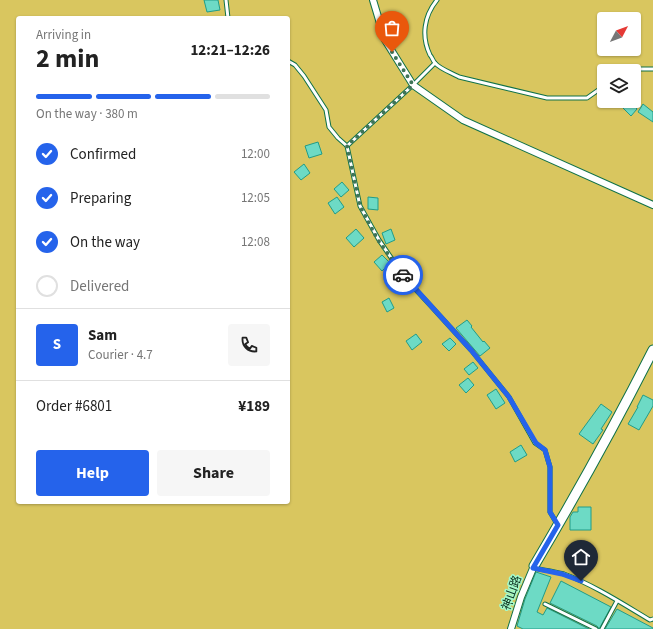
<!DOCTYPE html>
<meta charset="utf-8">
<style>
:root{--surface:#fff;--page:#f6f6f6;--text:#222;--muted:#767676;--line:#e0e0e0;--accent:#2563eb}
body{margin:0;font-family:"Source Sans 3","Noto Sans SC",sans-serif;background:var(--page);color:var(--text);height:100vh;display:flex;flex-direction:column;font-size:15px;white-space:nowrap}
*{box-sizing:border-box;margin:0}
p{font-size:13px;color:var(--muted)}
.icon{flex:none;width:22px;height:22px;fill:none;stroke:currentColor;stroke-width:2;stroke-linecap:round;stroke-linejoin:round}
.map{position:relative;flex:1;overflow:hidden}
.drawer{position:absolute;left:16px;top:16px;width:274px;height:488px;display:flex;flex-direction:column;background:var(--surface);border-radius:4px;box-shadow:0 1px 3px #0004}
.drawer>*{flex:none}
.needle{width:26px;rotate:49deg}
.tools{position:absolute;left:597px;top:12px;display:grid;gap:8px}
.tools a{display:grid;place-items:center;width:44px;height:44px;border-radius:4px;background:var(--surface);box-shadow:0 1px 3px #0004;font-size:20px}
.pin{position:absolute;display:grid;place-items:center;width:34px;height:34px;color:#fff;margin:-41px -17px;border-radius:50% 50% 50% 0;rotate:-45deg;box-shadow:0 0 4px #0007}
.pin .icon{rotate:45deg}
.courier{position:absolute;display:grid;place-items:center;width:40px;height:40px;margin:-20px;border:3px solid #2563eb;border-radius:50%;background:#fff;color:#222;box-shadow:0 1px 5px #0007}
.overview em{font-style:normal;font-weight:700}
.overview div{display:flex;flex-direction:column-reverse}
.overview{display:flex;align-items:center;justify-content:space-between;height:68px;padding:0 20px}
h1{font-size:26px;font-weight:700;line-height:30px}
.bar{display:grid;grid-template-columns:repeat(4,1fr);gap:6px 4px;align-content:center;height:48px;padding:0 20px}
.bar i{height:5px;border-radius:3px;background:var(--line)}
.bar .on{background:var(--accent)}
.bar p{grid-column:span 4}
.line{display:flex;align-items:center;gap:10px;padding:0 20px;border-top:1px solid var(--line)}
.line div{flex:1}
.round{display:grid;place-items:center;flex:none;width:42px;height:42px;border-radius:4px;background:var(--page)}
ol{padding:0 20px;list-style:none}
li{display:flex;align-items:center;gap:12px;height:44px}
li p{margin-inline-start:auto}
li .icon{padding:4px;border-radius:50%;background:var(--accent);color:#fff;stroke-width:4}
li:last-child{color:var(--muted)}
li i{width:22px;height:22px;border:2px solid var(--line);border-radius:50%}
.cta{display:flex;gap:8px;margin-top:auto;padding:8px 20px}
.cta a{flex:1;height:46px;border-radius:4px;background:var(--accent);color:#fff;font-size:16px;font-weight:700;line-height:46px;text-align:center}
.cta a+a{background:var(--page);color:var(--text)}
.map>svg:first-child{display:block}
.green{fill:#d9c65f;fill-rule:evenodd}
.building{fill:#6ddac5;stroke:#229c88}
.lines{fill:none;stroke-linecap:round;stroke-linejoin:round}
.lane-casing{stroke:#107149;stroke-width:5}
.street-casing{stroke:#107149;stroke-width:8}
.secondary-casing{stroke:#107149;stroke-width:11}
.lane{stroke:#fff;stroke-width:3}
.street{stroke:#fff;stroke-width:6}
.secondary{stroke:#fff;stroke-width:9}
.done{stroke:#3f7458;stroke-width:4;stroke-dasharray:0 7.2}
.route{stroke:#2563eb;stroke-width:5}
.labels{text-anchor:middle;dominant-baseline:central;stroke-width:3;stroke-linejoin:round;paint-order:stroke}
.street-label{font-size:12px;fill:#0f3321;stroke:#a5fbcb}
</style>
<div class="map">
<svg width="653" height="629" viewBox="0 0 653 629">
<rect width="100%" height="100%" fill="#98edbe"/>
<!-- green -->
<path class="green" d="M0,0h653v629h-653zM18,18h270v484h-270zM604,19h30v30h-30zM604,71h30v30h-30z"/>
<!-- building -->
<g class="building">
<polygon points="204,0 218,0 220,10 207,12"/>
<polygon points="624,101 629,101 637,109 631,116 620,105"/>
<polygon points="643,104 653,112 653,122 638,112"/>
<polygon points="318,142 322,154 309,158 305,146"/>
<polygon points="304,164 310,173 301,180 294,172"/>
<polygon points="342,182 349,190 341,197 334,189"/>
<polygon points="337,197 344,207 335,214 328,203"/>
<polygon points="368,197 378,198 378,210 368,209"/>
<polygon points="356,229 364,238 354,247 346,238"/>
<polygon points="391,229 395,240 386,244 382,233"/>
<polygon points="382,255 390,263 382,271 374,262"/>
<polygon points="389,298 394,308 387,312 382,302"/>
<polygon points="467,320 472,326 471,327 483,342 484,341 490,348 480,356 456,328"/>
<polygon points="416,334 422,342 412,350 406,341"/>
<polygon points="450,338 456,344 449,351 442,344"/>
<polygon points="473,362 478,368 469,375 464,369"/>
<polygon points="468,378 474,385 466,393 459,385"/>
<polygon points="496,389 505,403 496,409 487,395"/>
<polygon points="643,395 653,400 653,406 639,430 628,424 638,407 637,407"/>
<polygon points="601,404 612,412 601,429 603,430 593,444 579,434"/>
<polygon points="521,445 527,455 515,462 510,452"/>
<polygon points="578,507 591,507 591,530 570,530 570,517 573,512 578,512"/>
<polygon points="536,572 551,577 537,612 543,615 547,608 589,629 523,629 517,626 525,599"/>
<polygon points="561,581 611,607 599,629 597,626 550,603"/>
<polygon points="617,609 653,628 653,629 605,629"/>
</g>
<g class="lines">
<defs>
<g id="lane">
<polyline points="226,0 228,18"/>
<path d="M437,0c-13,16 -16,36 -7,55 2,2 3,6 5,8 5,6 17,10 24,14l88,21h40l17,-12"/>
<polyline points="288,61 295,65 304,76 326,110 329,127 338,138 347,146"/>
<polyline points="435,63 413,85 347,146 360,206 379,240 405,278 430,305 471,350 509,397 535,443 545,450 550,467 550,512 557,524"/>
<polyline points="634,71 638,69 653,69"/>
<path d="M533,568c10,2 21,3 31,6 30,11 59,30 86,46l3,-1"/>
<polyline points="545,604 596,629"/>
<polyline points="602,629 617,601"/>
</g>
<g id="street">
<polyline points="373,0 385,40 413,85 463,120 653,205"/>
<polyline points="511,629 521,597 534,566"/>
</g>
<path id="secondary" d="M534,566c42,-71 82,-143 119,-216"/>
</defs>
<!-- lane casing -->
<use href="#lane" class="lane-casing"/>
<!-- street casing -->
<use href="#street" class="street-casing"/>
<!-- secondary casing -->
<use href="#secondary" class="secondary-casing"/>
<!-- lane -->
<use href="#lane" class="lane"/>
<!-- street -->
<use href="#street" class="street"/>
<!-- secondary -->
<use href="#secondary" class="secondary"/>
</g>
<g class="lines">
<!-- done -->
<polyline class="done" points="392,52 413,85 347,146 360,206 378,240 403,275"/>
<!-- route -->
<polyline class="route" points="403,275 471,350 509,397 536,443 545,450 550,467 550,512 558,525 533,568 562,574 581,581"/>
</g>
<g class="labels">
<!-- street labels -->
<g class="street-label">
<text transform="translate(512 593) rotate(-70)">神山路</text>
</g>
</g>
</svg>
<div class="tools">
<a><svg class="needle" viewBox="-14 -14 28 28"><path d="M0-13l5 13h-10z" fill="#e53935"/><path d="M0 13l5-13h-10z" fill="#767676"/></svg></a>
<a><svg class="icon" aria-label="layers" viewBox="0 0 24 24"><path d="M12 4l9 5-9 5-9-5zM3 14l9 5 9-5"/></svg></a>
</div>
<div class="pin" style="left:392px;top:52px;background:#ea580c"><svg class="icon" aria-label="bag" viewBox="0 0 24 24"><path d="M5 8h14l-1 12H6zM9 8a3 3 0 0 1 6 0"/></svg></div>
<div class="pin" style="left:581px;top:581px;background:#1f2937"><svg class="icon" aria-label="home" viewBox="0 0 24 24"><path d="M3 11l9-7 9 7M6 9v11h12V9"/></svg></div>
<div class="courier" style="left:403px;top:275px"><svg class="icon" aria-label="car" viewBox="0 0 24 24"><path d="M5 17H2v-5l4-1 3-4h7l3 4 3 1v5h-3M9 17h6M6 11h13"/><circle cx="7" cy="17" r="2"/><circle cx="17" cy="17" r="2"/></svg></div>
<section class="drawer">
<div class="overview"><div><h1>2 min</h1><p>Arriving in</p></div><em>12:21–12:26</em></div>
<div class="bar"><i class="on"></i><i class="on"></i><i class="on"></i><i></i><p>On the way · 380 m</p></div>
<ol>
<li><svg class="icon" aria-label="check" viewBox="0 0 24 24"><path d="M5 12l5 5 9-10"/></svg>Confirmed<p>12:00</p></li>
<li><svg class="icon" aria-label="check" viewBox="0 0 24 24"><path d="M5 12l5 5 9-10"/></svg>Preparing<p>12:05</p></li>
<li><svg class="icon" aria-label="check" viewBox="0 0 24 24"><path d="M5 12l5 5 9-10"/></svg>On the way<p>12:08</p></li>
<li><i></i>Delivered</li>
</ol>
<div class="line" style="height:72px"><b class="round" style="background:var(--accent);color:#fff">S</b><div><b>Sam</b><p>Courier · 4.7</p></div><a class="round"><svg class="icon" aria-label="phone" viewBox="0 0 24 24"><path d="M5 4h4l2 5-3 2q2 4 5 5l2-3 5 2v4C11 20 4 13 5 4z"/></svg></a></div>
<div class="line" style="height:52px"><div>Order #6801</div><b>¥189</b></div>
<div class="cta"><a>Help</a><a>Share</a></div>
</section>
</div>
